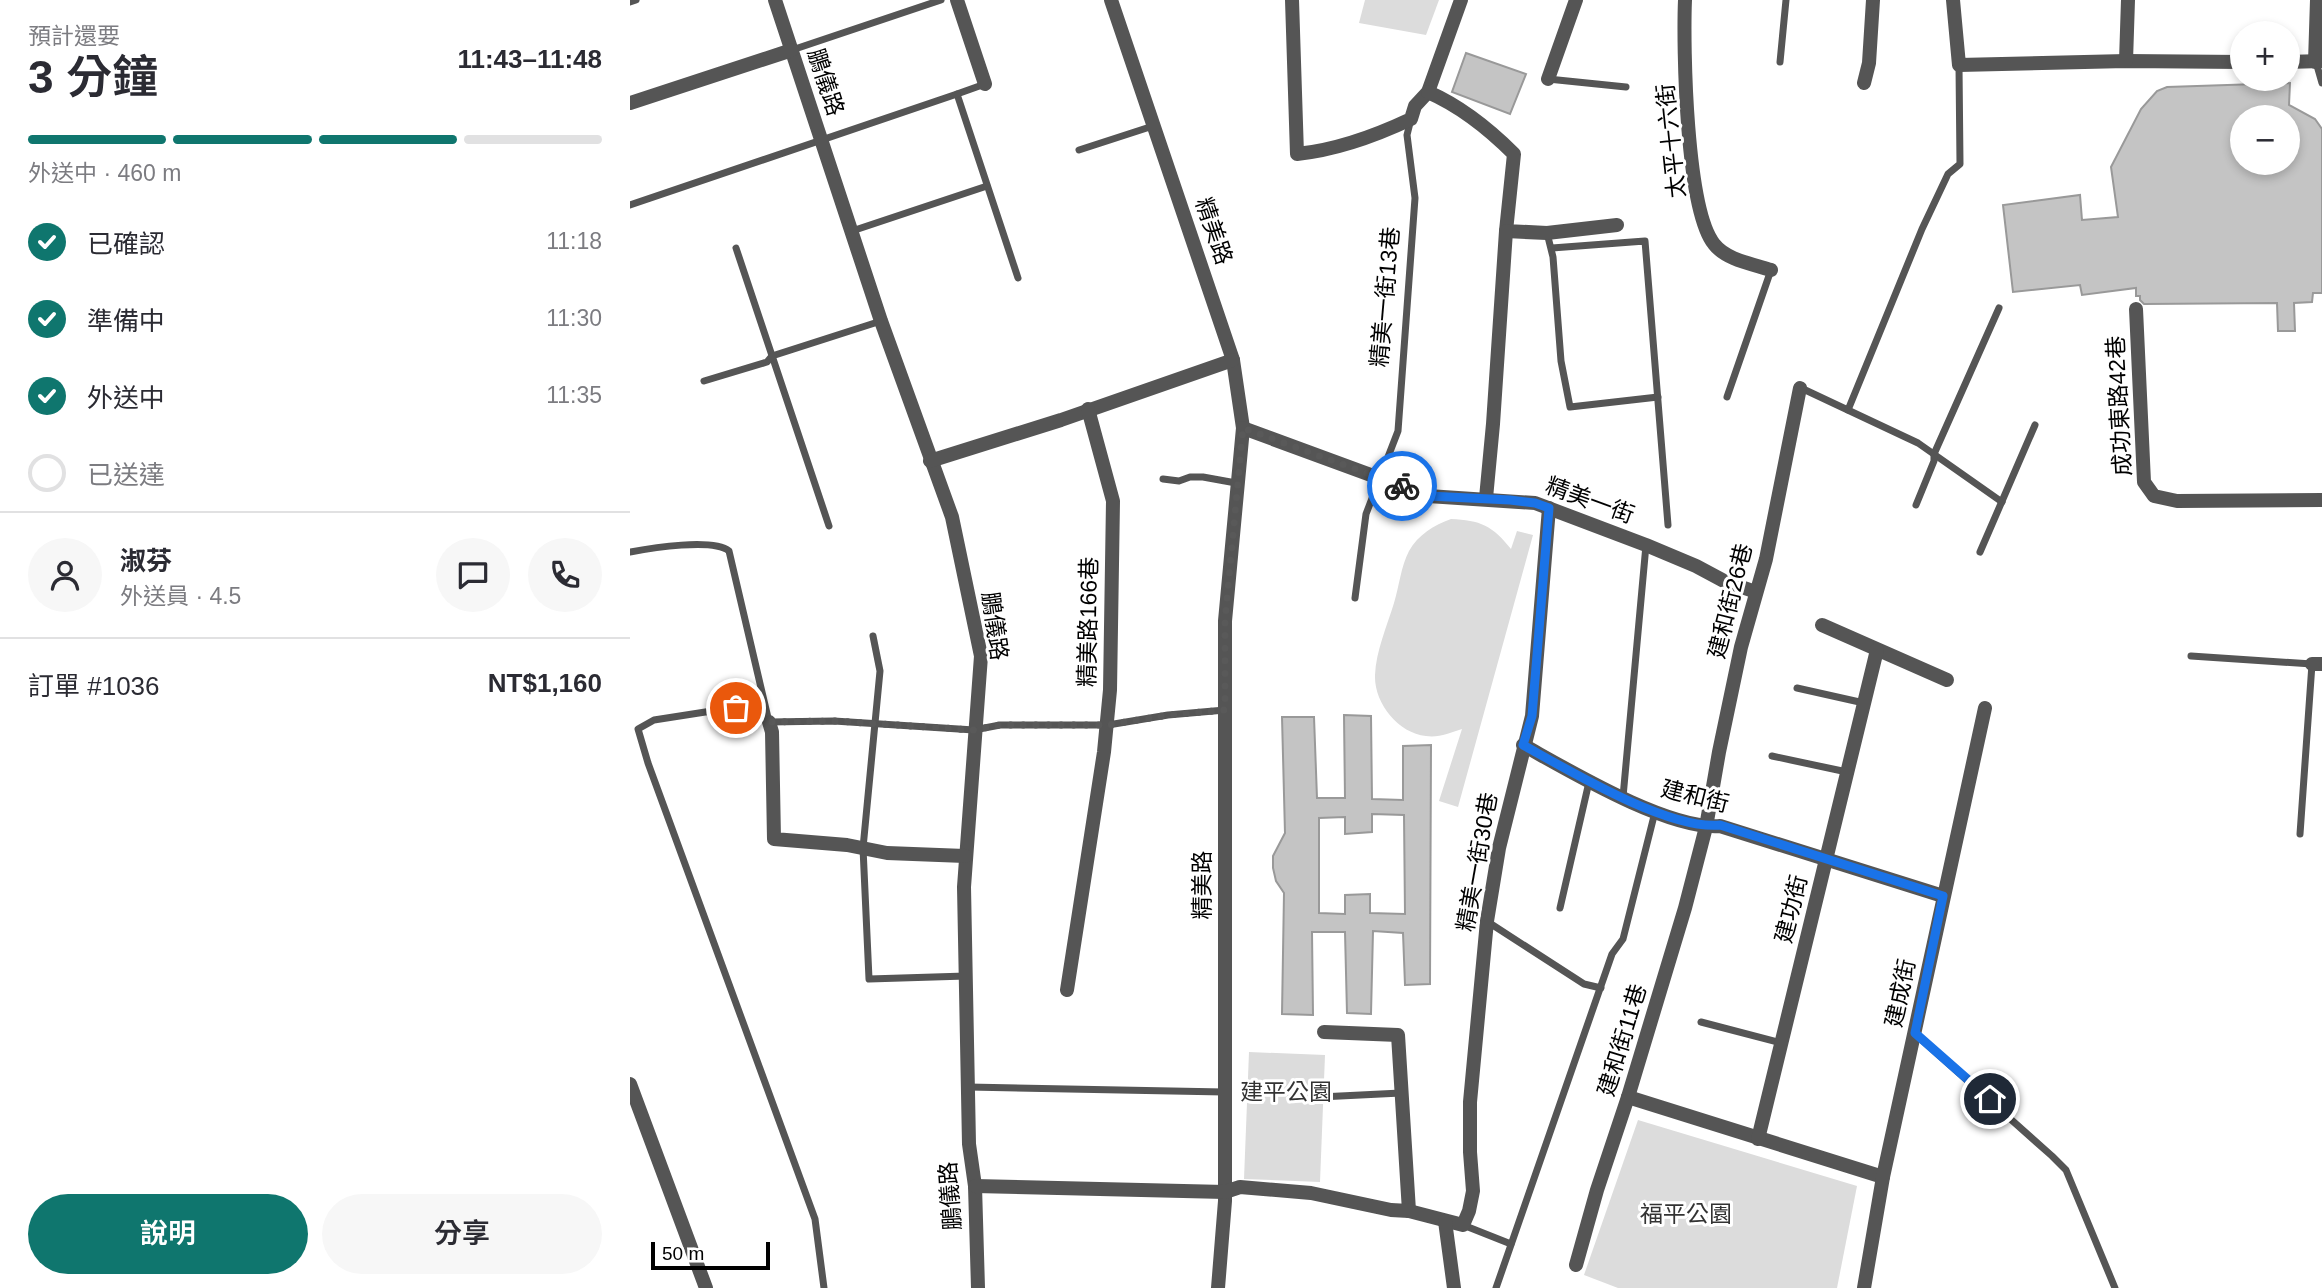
<!DOCTYPE html>
<html lang="zh-TW">
<meta charset="utf-8">
<style>
:root{--surface:#fff;--page:#f7f7f7;--text:#2b2b33;--muted:#7c7c81;--line:#e1e1e2;--accent:#0f766e}
body{margin:0;font-family:Helvetica,"Noto Sans TC",sans-serif;background:var(--page);color:var(--text);height:100vh;display:flex;flex-direction:column;font-size:26px;white-space:nowrap}
*{box-sizing:border-box;margin:0}
p{font-size:23px;color:var(--muted)}
.icon{flex:none;width:38px;height:38px;fill:none;stroke:currentColor;stroke-width:2;stroke-linecap:round;stroke-linejoin:round}
.map{position:relative;flex:1;overflow:hidden}
.details{display:flex;flex-direction:column;background:var(--surface);width:630px}
.details>*{flex:none}
.buttons{position:absolute;left:1600px;top:21px;display:grid;gap:14px}
.buttons a{display:grid;place-items:center;width:70px;height:70px;border-radius:50%;background:var(--surface);box-shadow:0 4px 10px #0003;font-size:35px}
.scale{position:absolute;left:21px;bottom:18px;width:119px;box-sizing:border-box;padding-left:7px;border:4px solid #000;border-top:0;font-size:19px;line-height:24px;white-space:nowrap;color:#000;-webkit-text-stroke:5px #fff;paint-order:stroke}
.pin{position:absolute;display:grid;place-items:center;width:60px;height:60px;color:#fff;margin:-30px;border:4px solid #fff;border-radius:50%;box-shadow:0 2px 7px #0007}
.courier{position:absolute;display:grid;place-items:center;width:70px;height:70px;margin:-35px;border:5px solid #1a73e8;border-radius:50%;background:#fff;color:#222;box-shadow:0 2px 9px #0007}
.headline em{font-style:normal;font-weight:600}
.headline div{display:flex;flex-direction:column-reverse}
.headline{display:flex;align-items:center;justify-content:space-between;height:119px;padding:0 28px}
h1{font-size:46px;font-weight:600;line-height:52px}
.bar{display:grid;grid-template-columns:repeat(4,1fr);gap:10px 7px;align-content:center;height:84px;padding:0 28px}
.bar i{height:9px;border-radius:5px;background:var(--line)}
.bar .current{background:var(--accent)}
.bar p{grid-column:span 4}
.line{display:flex;align-items:center;gap:18px;padding:0 28px;border-top:2px solid var(--line)}
.line div{flex:1}
.round{display:grid;place-items:center;flex:none;width:74px;height:74px;border-radius:37px;background:var(--page)}
ol{padding:0 28px;list-style:none}
li{display:flex;align-items:center;gap:21px;height:77px}
li p{margin-inline-start:auto}
li .icon{padding:7px;border-radius:50%;background:var(--accent);color:#fff;stroke-width:4}
li:last-child{color:var(--muted)}
li i{width:38px;height:38px;border:4px solid var(--line);border-radius:50%}
.cta{display:flex;gap:14px;margin-top:auto;padding:14px 28px}
.cta a{flex:1;height:80px;border-radius:42px;background:var(--accent);color:#fff;font-size:28px;font-weight:600;line-height:80px;text-align:center}
.cta a+a{background:var(--page);color:var(--text)}
main{display:flex;flex:1;min-height:0}
.map>svg:first-child{display:block}
.green{fill:#dcdcdc}
.building{fill:#c4c4c4;stroke:#999;stroke-width:2;fill-rule:evenodd}
.lines{fill:none;stroke-linecap:round;stroke-linejoin:round}
.lane{stroke:#555;stroke-width:7}
.street{stroke:#555;stroke-width:14}
.done{stroke:#595959;stroke-width:7;stroke-dasharray:0 12.6}
.route{stroke:#1a73e8;stroke-width:9}
.labels{text-anchor:middle;dominant-baseline:central;stroke-width:6;stroke-linejoin:round;paint-order:stroke}
.street-label{font-size:23px;fill:#000;stroke:#fff}
.park-label{font-size:23px;fill:#333;stroke:#fff}
</style>
<main>
<section class="details">
<div class="headline"><div><h1>3 分鐘</h1><p>預計還要</p></div><em>11:43–11:48</em></div>
<div class="bar"><i class="current"></i><i class="current"></i><i class="current"></i><i></i><p>外送中 · 460 m</p></div>
<ol>
<li><svg class="icon" aria-label="check" viewBox="0 0 24 24"><path d="M5 12l5 5 9-10"/></svg>已確認<p>11:18</p></li>
<li><svg class="icon" aria-label="check" viewBox="0 0 24 24"><path d="M5 12l5 5 9-10"/></svg>準備中<p>11:30</p></li>
<li><svg class="icon" aria-label="check" viewBox="0 0 24 24"><path d="M5 12l5 5 9-10"/></svg>外送中<p>11:35</p></li>
<li><i></i>已送達</li>
</ol>
<div class="line" style="height:126px"><a class="round"><svg class="icon" aria-label="person" viewBox="0 0 24 24"><circle cx="12" cy="8" r="4"/><path d="M4 21q1-7 8-7t8 7"/></svg></a><div><b>淑芬</b><p>外送員 · 4.5</p></div><a class="round"><svg class="icon" aria-label="chat" viewBox="0 0 24 24"><path d="M4 5h16v11H9l-5 4z"/></svg></a><a class="round"><svg class="icon" aria-label="phone" viewBox="0 0 24 24"><path d="M5 4h4l2 5-3 2q2 4 5 5l2-3 5 2v4C11 20 4 13 5 4z"/></svg></a></div>
<div class="line" style="height:91px"><div>訂單 #1036</div><b>NT$1,160</b></div>
<div class="cta"><a>說明</a><a>分享</a></div>
</section>
<div class="map">
<svg width="1692" height="1288" viewBox="0 0 1692 1288">
<rect width="100%" height="100%" fill="#fff"/>
<!-- green -->
<g class="green">
<polygon points="735,0 809,0 796,35 729,23"/>
<path d="M821,519c29,1 42,7 60,30l6,-18 16,4 -75,272 -19,-6 23,-72c-12,4 -24,9 -36,7 -28,-3 -52,-33 -51,-61 1,-24 12,-49 19,-72 5,-16 7,-37 15,-52 9,-16 25,-26 42,-32z"/>
<polygon points="619,1052 695,1055 690,1182 614,1179"/>
<polygon points="1008,1120 1227,1186 1207,1288 988,1288 954,1275"/>
</g>
<!-- building -->
<g class="building">
<polygon points="836,53 896,74 880,114 822,92"/>
<path d="M1660,83l-1,22 26,14 7,10v164h-9l-1,9 -18,1 1,28h-17l-1,-28 -133,1 -4,-4v-4h-4v-8l-54,7 -2,-10 -67,7 -10,-87 77,-10 2,25 36,-3 -7,-50 30,-58 16,-18 10,-4zM1612,117h45v46h-45z"/>
<path d="M714,715l27,1 1,83 31,1v-54l28,-1 -1,239 -25,1 -2,-52 -30,-2 -2,83 -24,-1 -2,-81h-33l1,83 -31,-1 2,-121 -8,-12 -3,-13v-12l12,-23 -3,-116h32l3,81h28zM742,814l32,1 1,99 -35,-1v-19l-25,1v19l-26,-1v-95l26,-1v17l27,-2z"/>
</g>
<g class="lines">
<!-- lane -->
<g class="lane">
<polyline points="0,2 6,0"/>
<polyline points="162,50 311,0"/>
<polyline points="1150,62 1156,0"/>
<polyline points="1686,62 1692,83"/>
<polyline points="918,79 996,87"/>
<polyline points="355,84 327,94 388,278"/>
<polyline points="449,150 523,126"/>
<polyline points="0,205 327,94"/>
<polyline points="222,231 357,186"/>
<polyline points="917,233 923,257 931,361 940,407 1028,397"/>
<polyline points="106,248 199,526"/>
<polyline points="922,248 1015,241 1038,525"/>
<polyline points="74,381 137,362 142,356 251,321"/>
<polyline points="1171,388 1288,443 1372,502"/>
<polyline points="1097,397 1141,270"/>
<polyline points="1218,410 1292,229 1318,174 1330,164 1329,66"/>
<polyline points="533,479 549,481 560,477 573,477 606,483"/>
<polyline points="1286,505 1304,461 1304,454 1369,308"/>
<path d="M0,552c21,-4 83,-14 99,-1l40,171 65,-1 140,9 26,-5h108l60,-10 57,-5"/>
<polyline points="1350,552 1405,425"/>
<polyline points="725,598 736,514 768,431 785,198 777,135 781,119"/>
<polyline points="243,636 250,671 233,848 239,979 336,976"/>
<polyline points="1561,656 1682,664 1670,834"/>
<polyline points="1167,688 1234,703"/>
<polyline points="133,703 24,720 8,729 18,763 185,1219 194,1288"/>
<polyline points="1142,756 1217,772"/>
<polyline points="993,797 1016,545"/>
<polyline points="930,908 959,782"/>
<polyline points="858,922 954,984 971,988"/>
<polyline points="1071,1022 1151,1043"/>
<polyline points="1285,1034 1422,1156 1436,1170 1485,1288"/>
<polyline points="338,1087 594,1092"/>
<polyline points="690,1097 771,1093"/>
<polyline points="833,1225 881,1244"/>
<polyline points="866,1288 982,954 993,939 1025,812"/>
</g>
<!-- street -->
<g class="street">
<polyline points="145,0 251,321 322,517 351,656 334,887 339,1144 345,1186 348,1288"/>
<polyline points="327,0 355,84"/>
<polyline points="481,0 603,360 613,428 595,621 595,1201 588,1288"/>
<path d="M662,0l5,154c40,-4 78,-18 114,-35l4,-13 13,-14 33,-92"/>
<path d="M1055,0c-2,48 1,209 29,244 12,16 39,20 57,26"/>
<polyline points="1323,0 1329,65 1496,61 1612,62"/>
<polyline points="1496,61 1498,0"/>
<polyline points="1657,62 1692,61"/>
<polyline points="1685,62 1687,0"/>
<polyline points="918,79 946,0"/>
<polyline points="1234,83 1239,63 1243,0"/>
<path d="M798,92c32,14 62,38 86,62l-8,77 41,2 70,-8"/>
<polyline points="0,103 162,50"/>
<polyline points="1506,309 1514,482 1524,496 1547,501 1692,500"/>
<polyline points="613,428 798,496 905,503 1016,545 1066,566 1094,581 1126,592"/>
<polyline points="300,461 431,420 603,360"/>
<polyline points="856,498 863,424 876,231"/>
<polyline points="1192,625 1317,680"/>
<polyline points="1682,664 1692,664"/>
<polyline points="139,722 142,732 144,839 217,845 257,853 335,856"/>
<path d="M893,745c47,26 145,85 197,81l223,70"/>
<polyline points="437,990 474,752 480,690 483,501 458,409"/>
<polyline points="694,1032 768,1035 779,1211"/>
<polyline points="0,1084 76,1288"/>
<polyline points="998,1097 1253,1177"/>
<polyline points="1128,1139 1247,650"/>
<polyline points="345,1186 595,1192 610,1187 681,1193 761,1210 779,1211 833,1225 839,1211 843,1191 840,1152 840,1102 857,921 869,848 902,716 919,508"/>
<polyline points="815,1221 824,1288"/>
<polyline points="946,1265 967,1190 998,1097 1055,908 1076,827 1089,752 1111,647 1136,559 1170,388"/>
<polyline points="1234,1288 1253,1177 1355,708"/>
</g>
</g>
<g class="lines">
<!-- done -->
<polyline class="done" points="106,708 133,703 139,722 204,721 344,730 370,725 478,725 538,715 595,710 595,621 613,428 772,486"/>
<!-- route -->
<path class="route" d="M772,486l26,10 82,4 25,3 14,5 -17,208 -9,29c47,26 145,85 197,80l223,71 -28,137 75,66"/>
</g>
<g class="labels">
<!-- street labels -->
<g class="street-label">
<text transform="translate(196 82) rotate(72)">鵬儀路</text>
<text transform="translate(1041 141) rotate(-96)">太平十六街</text>
<text transform="translate(584 231) rotate(71)">精美路</text>
<text transform="translate(755 297) rotate(-85)">精美一街13巷</text>
<text transform="translate(1489 406) rotate(-93)">成功東路42巷</text>
<text transform="translate(960 500) rotate(20)">精美一街</text>
<text transform="translate(1100 601) rotate(-76)">建和街26巷</text>
<text transform="translate(458 622) rotate(-89)">精美路166巷</text>
<text transform="translate(365 626) rotate(82)">鵬儀路</text>
<text transform="translate(1065 796) rotate(14)">建和街</text>
<text transform="translate(847 862) rotate(-80)">精美一街30巷</text>
<text transform="translate(572 885) rotate(-90)">精美路</text>
<text transform="translate(1161 909) rotate(-76)">建功街</text>
<text transform="translate(1270 993) rotate(-78)">建成街</text>
<text transform="translate(992 1040) rotate(-73)">建和街11巷</text>
<text transform="translate(320 1196) rotate(-94)">鵬儀路</text>
</g>
<!-- park labels -->
<g class="park-label">
<text x="656" y="1092">建平公園</text>
<text x="1056" y="1214">福平公園</text>
</g>
</g>
</svg>
<div class="buttons">
<a>+</a>
<a>−</a>
</div>
<div class="scale">50 m</div>
<div class="pin" style="left:106px;top:708px;background:#ea580c"><svg class="icon" aria-label="bag" viewBox="0 0 24 24"><path d="M5 8h14l-1 12H6zM9 8a3 3 0 0 1 6 0"/></svg></div>
<div class="pin" style="left:1360px;top:1099px;background:#1f2937"><svg class="icon" aria-label="home" viewBox="0 0 24 24"><path d="M3 11l9-7 9 7M6 9v11h12V9"/></svg></div>
<div class="courier" style="left:772px;top:486px"><svg class="icon" aria-label="bike" viewBox="0 0 24 24"><circle cx="6" cy="16" r="4"/><circle cx="18" cy="16" r="4"/><path d="M6 16l4-8h5l3 8M10 8l3 8H6M13 5h3"/></svg></div>
</div>
</main>
